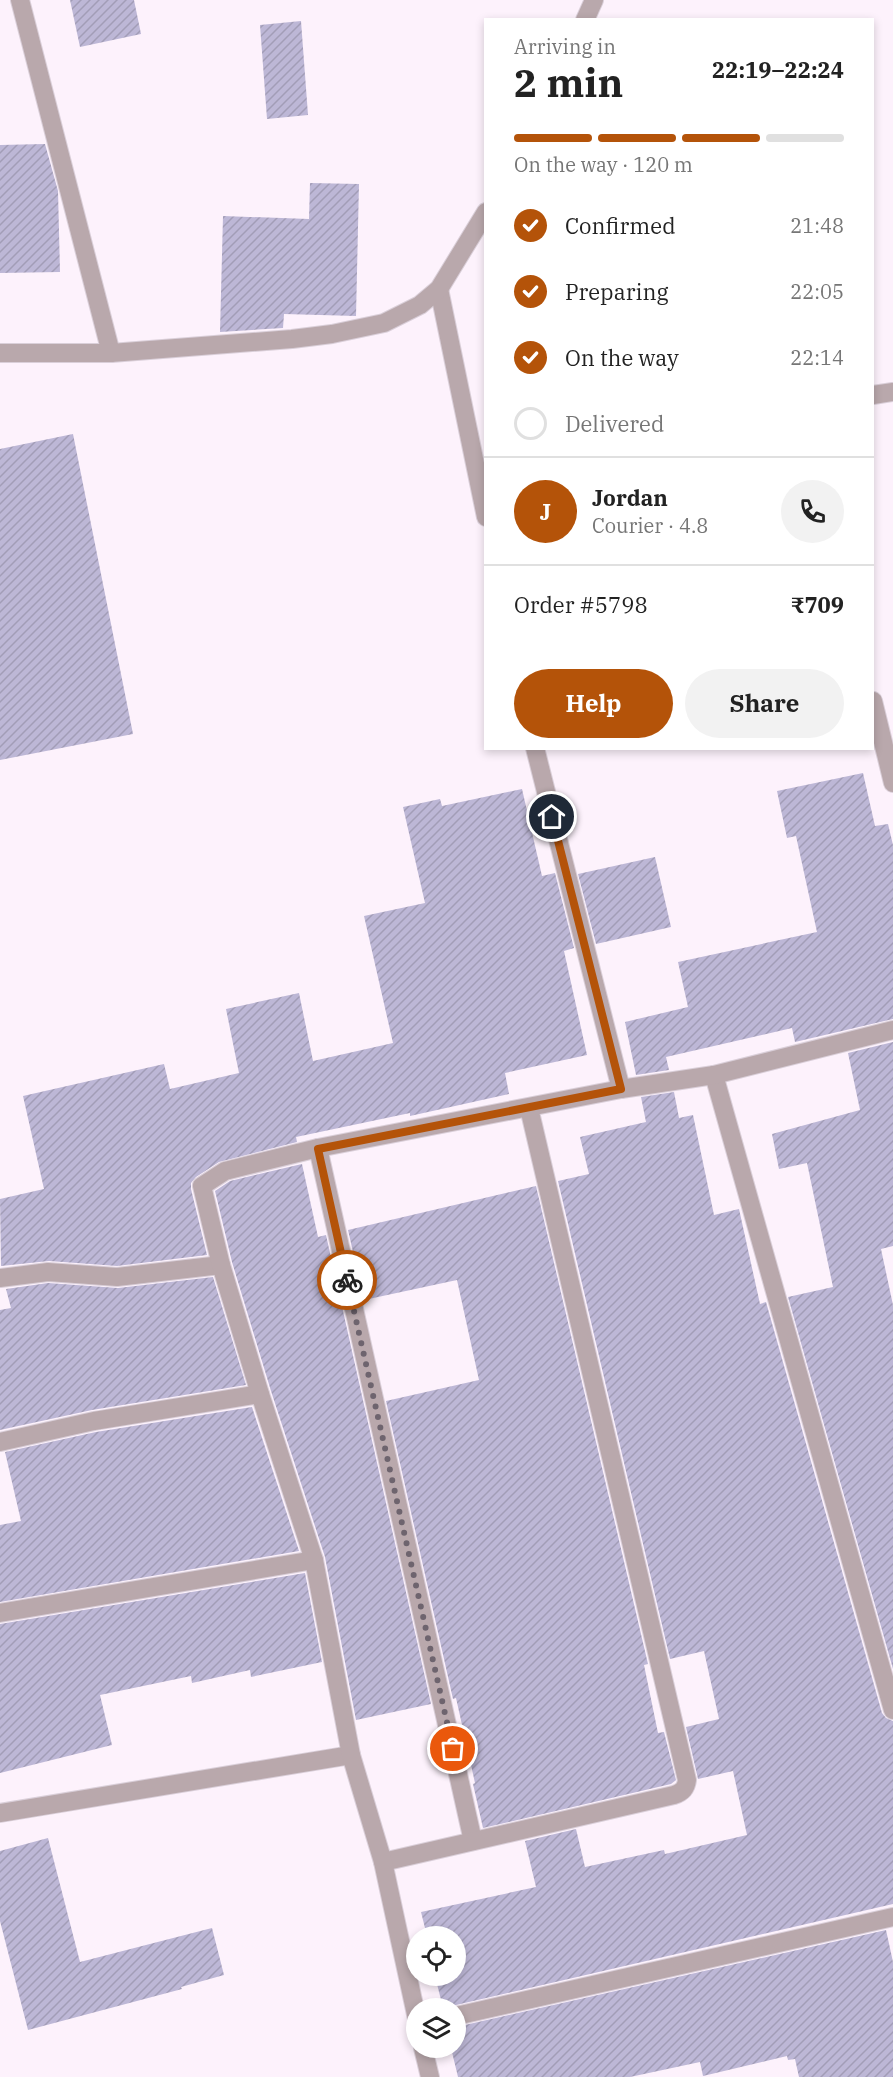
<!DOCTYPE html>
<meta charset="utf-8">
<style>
:root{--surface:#fff;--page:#f2f2f2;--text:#222;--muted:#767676;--line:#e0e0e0;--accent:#b45309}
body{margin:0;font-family:"IBM Plex Serif",serif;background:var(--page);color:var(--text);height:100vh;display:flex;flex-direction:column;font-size:22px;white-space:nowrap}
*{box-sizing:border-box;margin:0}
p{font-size:20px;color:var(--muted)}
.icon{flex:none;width:33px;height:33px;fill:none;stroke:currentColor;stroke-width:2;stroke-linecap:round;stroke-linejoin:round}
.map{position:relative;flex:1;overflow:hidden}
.drawer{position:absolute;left:484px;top:18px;width:390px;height:732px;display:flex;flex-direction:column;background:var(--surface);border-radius:0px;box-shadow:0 3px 9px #0003}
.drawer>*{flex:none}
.tools{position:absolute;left:406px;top:1926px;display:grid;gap:12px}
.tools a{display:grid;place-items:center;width:60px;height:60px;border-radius:50%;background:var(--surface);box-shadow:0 3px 9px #0003;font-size:30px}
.pin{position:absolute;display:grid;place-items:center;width:51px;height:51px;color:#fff;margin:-26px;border:3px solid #fff;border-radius:50%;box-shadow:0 2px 6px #0007}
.courier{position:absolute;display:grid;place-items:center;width:60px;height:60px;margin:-30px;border:4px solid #b45309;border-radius:50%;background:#fff;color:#222;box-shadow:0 2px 8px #0007}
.headline em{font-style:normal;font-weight:800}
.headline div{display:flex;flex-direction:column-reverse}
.headline{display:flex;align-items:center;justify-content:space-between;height:102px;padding:0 30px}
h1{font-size:39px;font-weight:800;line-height:45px}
.bar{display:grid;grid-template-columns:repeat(4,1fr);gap:9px 6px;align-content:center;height:72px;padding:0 30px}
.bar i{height:8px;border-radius:4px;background:var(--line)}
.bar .selected{background:var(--accent)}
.bar p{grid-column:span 4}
.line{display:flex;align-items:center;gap:15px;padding:0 30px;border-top:2px solid var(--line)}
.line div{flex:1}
.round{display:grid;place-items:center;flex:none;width:63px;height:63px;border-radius:32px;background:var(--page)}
ol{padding:0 30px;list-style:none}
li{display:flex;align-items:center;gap:18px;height:66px}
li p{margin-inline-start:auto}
li .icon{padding:6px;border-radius:50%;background:var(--accent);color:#fff;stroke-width:4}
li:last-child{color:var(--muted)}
li i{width:33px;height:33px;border:3px solid var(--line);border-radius:50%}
.primary-button{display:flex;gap:12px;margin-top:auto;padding:12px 30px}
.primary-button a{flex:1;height:69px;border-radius:36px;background:var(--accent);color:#fff;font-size:24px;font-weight:800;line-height:69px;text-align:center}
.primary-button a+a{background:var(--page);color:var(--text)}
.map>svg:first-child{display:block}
.building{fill:url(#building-hatch)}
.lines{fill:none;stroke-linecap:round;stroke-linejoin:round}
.minor-casing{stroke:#dacfd9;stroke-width:20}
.minor{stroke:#b9a8ac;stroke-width:18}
.done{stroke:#6e646e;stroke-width:6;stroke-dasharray:0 10.8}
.route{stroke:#b45309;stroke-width:8}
</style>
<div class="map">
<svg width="893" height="2077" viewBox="0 0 893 2077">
<defs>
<pattern id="building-hatch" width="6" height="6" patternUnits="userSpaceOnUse" patternTransform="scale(1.5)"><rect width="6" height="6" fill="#bdb7d6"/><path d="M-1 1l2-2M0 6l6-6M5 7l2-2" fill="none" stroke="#a29db7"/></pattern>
</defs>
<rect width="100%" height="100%" fill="#fdf2fc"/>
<!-- building -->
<g class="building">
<polygon points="70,0 134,0 141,34 80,47"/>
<polygon points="301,21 308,115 267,119 260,25"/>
<polygon points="45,144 58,191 60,272 0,273 0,145"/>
<polygon points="310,183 359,184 356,316 284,314 283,328 220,332 223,216 309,219"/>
<polygon points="73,434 133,734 0,760 0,449"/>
<polygon points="863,773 875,826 888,824 893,845 893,1019 795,1042 792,1028 666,1057 669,1070 636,1075 625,1022 688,1007 678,962 817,932 796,836 787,838 777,791"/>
<polygon points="522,789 542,876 555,873 574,948 564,951 587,1055 505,1073 509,1094 410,1116 410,1113 296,1137 297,1142 219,1162 196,1177 191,1183 191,1189 207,1255 117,1266 49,1261 1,1266 0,1199 44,1189 23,1096 164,1064 170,1089 239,1073 226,1009 299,993 313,1061 393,1043 364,916 425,903 403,807 440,799 442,806"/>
<polygon points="655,857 671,927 596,944 578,874"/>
<polygon points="893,1042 893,1246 881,1249 893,1305 893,1669 788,1297 833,1287 807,1163 779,1169 772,1134 860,1110 848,1053"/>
<polygon points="674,1092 679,1118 693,1115 714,1215 739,1209 760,1304 766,1302 882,1713 886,1718 893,1721 893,1904 443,2008 435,1976 456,1976 456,1936 427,1936 421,1912 536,1887 525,1841 576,1829 585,1867 664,1850 665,1854 747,1835 733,1771 698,1779 686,1727 719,1719 704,1651 670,1659 558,1181 589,1174 580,1137 646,1122 641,1097"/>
<polygon points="302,1164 318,1237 326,1235 431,1704 356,1720 325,1557 271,1391 232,1262 215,1191 230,1181"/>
<polygon points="536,1186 648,1664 644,1665 658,1733 664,1732 676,1780 671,1784 483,1828 473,1784 475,1783 456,1698 453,1699 386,1401 479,1380 457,1280 364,1300 348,1230"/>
<polygon points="213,1277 246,1385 92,1410 0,1430 0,1310 11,1308 6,1289 48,1283 118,1288"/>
<polygon points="252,1407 299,1551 0,1602 0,1525 21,1521 5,1452 96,1432"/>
<polygon points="305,1573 322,1662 251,1677 250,1670 192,1683 191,1676 100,1695 112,1745 0,1773 0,1624"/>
<polygon points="48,1838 80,1962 212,1928 224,1975 181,1987 182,1989 28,2030 0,1921 0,1851"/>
<polygon points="886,1930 893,1962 893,2077 799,2077 795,2059 788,2060 787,2056 703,2076 700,2062 630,2077 458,2077 451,2048 456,2048 456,2027"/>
</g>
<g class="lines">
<defs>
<g id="minor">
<polyline points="20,0 111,353"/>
<polyline points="585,20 594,0"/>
<polyline points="439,289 486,517"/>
<polyline points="0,353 111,353 292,339 332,334 384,323 420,305 439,289 486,212"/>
<polyline points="873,395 893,392"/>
<polyline points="873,701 893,783"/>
<polyline points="535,748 621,1089"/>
<polyline points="714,1075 893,1710"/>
<polyline points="318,1148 473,1841"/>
<polyline points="0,1278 48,1272 117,1277 221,1265"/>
<polyline points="0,1442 94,1421 260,1394"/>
<polyline points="0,1613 314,1560"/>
<polyline points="0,1813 351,1755"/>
<path d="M383,1862l291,-67c9,-3 12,-7 13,-15l-158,-672"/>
<polyline points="456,2016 893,1917"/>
<polyline points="417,2019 383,1862 351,1755 314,1560 260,1394 221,1265 202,1186 225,1171 318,1148 621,1089 714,1075 893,1030"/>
<polyline points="423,2048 430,2077"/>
</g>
</defs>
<!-- minor casing -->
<use href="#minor" class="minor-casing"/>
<!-- minor -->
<use href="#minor" class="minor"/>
</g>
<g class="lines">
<!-- done -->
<polyline class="done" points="347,1280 453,1749"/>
<!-- route -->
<polyline class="route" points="347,1280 318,1149 621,1089 552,817"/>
</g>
</svg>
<div class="tools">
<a><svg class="icon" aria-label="locate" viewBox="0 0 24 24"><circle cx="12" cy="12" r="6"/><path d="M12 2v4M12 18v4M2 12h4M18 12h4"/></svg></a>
<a><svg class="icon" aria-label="layers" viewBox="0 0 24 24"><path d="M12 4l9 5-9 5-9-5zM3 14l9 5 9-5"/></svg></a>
</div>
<div class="pin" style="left:453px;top:1749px;background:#ea580c"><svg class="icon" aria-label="bag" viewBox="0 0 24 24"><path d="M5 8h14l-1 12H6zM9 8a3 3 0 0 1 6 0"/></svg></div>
<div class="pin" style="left:552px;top:817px;background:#1f2937"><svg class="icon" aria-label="home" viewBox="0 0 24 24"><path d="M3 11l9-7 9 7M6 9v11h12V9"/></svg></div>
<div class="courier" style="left:347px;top:1280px"><svg class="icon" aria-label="bike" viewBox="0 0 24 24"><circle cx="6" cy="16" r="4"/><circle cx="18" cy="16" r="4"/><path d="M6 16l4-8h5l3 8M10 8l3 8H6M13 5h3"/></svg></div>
<section class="drawer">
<div class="headline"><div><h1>2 min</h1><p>Arriving in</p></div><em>22:19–22:24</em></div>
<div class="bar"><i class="selected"></i><i class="selected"></i><i class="selected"></i><i></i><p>On the way · 120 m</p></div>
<ol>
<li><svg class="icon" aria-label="check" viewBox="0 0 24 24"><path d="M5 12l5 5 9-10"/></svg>Confirmed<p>21:48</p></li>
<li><svg class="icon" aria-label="check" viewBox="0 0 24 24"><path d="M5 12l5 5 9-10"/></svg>Preparing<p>22:05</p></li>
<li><svg class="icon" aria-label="check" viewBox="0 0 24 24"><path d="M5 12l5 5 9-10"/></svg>On the way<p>22:14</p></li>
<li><i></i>Delivered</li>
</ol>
<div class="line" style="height:108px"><b class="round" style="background:var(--accent);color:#fff">J</b><div><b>Jordan</b><p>Courier · 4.8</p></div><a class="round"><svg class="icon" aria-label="phone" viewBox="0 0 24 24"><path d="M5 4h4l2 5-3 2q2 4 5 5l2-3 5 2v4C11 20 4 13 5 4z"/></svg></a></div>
<div class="line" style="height:78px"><div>Order #5798</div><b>₹709</b></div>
<div class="primary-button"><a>Help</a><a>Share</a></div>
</section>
</div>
